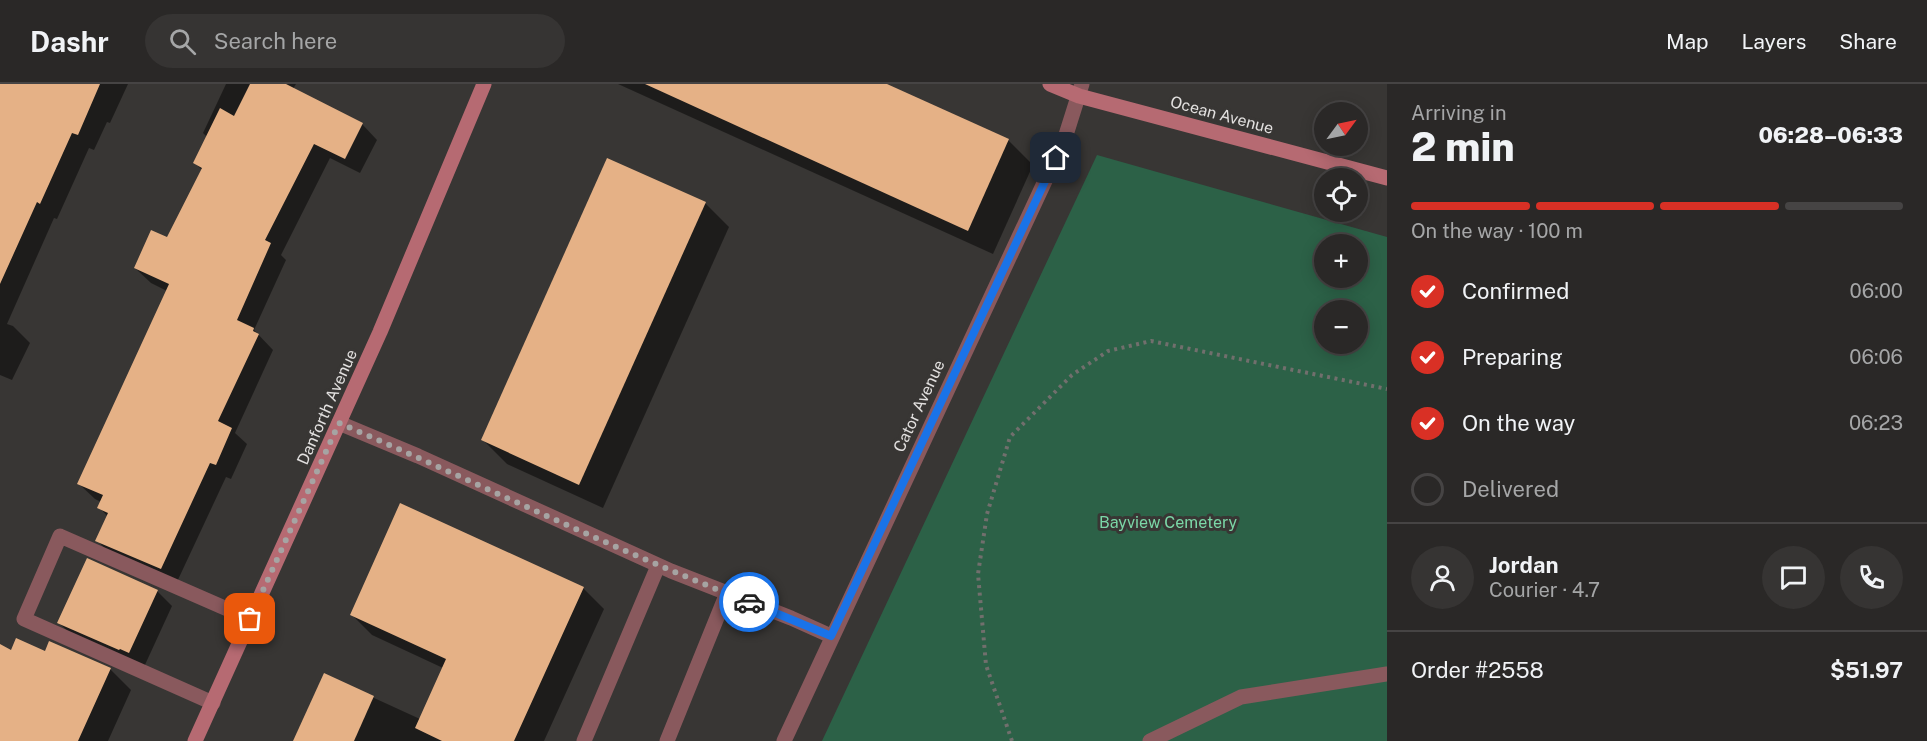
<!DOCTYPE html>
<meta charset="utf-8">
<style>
:root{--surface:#2a2827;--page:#363433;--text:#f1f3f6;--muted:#a5a6a7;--line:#464444;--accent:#d93025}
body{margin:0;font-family:"Public Sans",sans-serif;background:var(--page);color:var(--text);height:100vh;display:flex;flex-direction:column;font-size:22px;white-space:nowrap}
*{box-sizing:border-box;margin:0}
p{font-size:20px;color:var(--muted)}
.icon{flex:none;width:33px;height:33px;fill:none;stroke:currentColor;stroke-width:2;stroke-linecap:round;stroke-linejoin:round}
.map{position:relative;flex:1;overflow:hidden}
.sheet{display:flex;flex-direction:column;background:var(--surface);width:540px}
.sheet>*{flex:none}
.needle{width:39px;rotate:57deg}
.fabs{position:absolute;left:1314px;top:18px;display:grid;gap:12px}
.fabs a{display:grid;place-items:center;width:54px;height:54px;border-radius:50%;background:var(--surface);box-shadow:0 3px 15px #0003,0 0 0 2px var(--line);font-size:30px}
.pin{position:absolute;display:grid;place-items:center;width:51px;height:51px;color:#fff;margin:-26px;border-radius:12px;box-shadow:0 3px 9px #0006}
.courier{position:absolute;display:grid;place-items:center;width:60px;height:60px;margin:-30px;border:4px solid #1a73e8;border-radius:50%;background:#fff;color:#222;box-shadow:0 2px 8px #0007}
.headline em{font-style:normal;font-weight:800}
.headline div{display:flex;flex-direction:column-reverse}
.headline{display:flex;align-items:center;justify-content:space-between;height:102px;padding:0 24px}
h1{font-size:39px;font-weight:800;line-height:45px}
.bar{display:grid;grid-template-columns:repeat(4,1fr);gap:9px 6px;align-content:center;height:72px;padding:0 24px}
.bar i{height:8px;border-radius:4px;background:var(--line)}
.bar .current{background:var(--accent)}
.bar p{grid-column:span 4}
.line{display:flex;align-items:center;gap:15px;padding:0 24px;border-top:2px solid var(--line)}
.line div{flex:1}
.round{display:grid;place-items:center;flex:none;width:63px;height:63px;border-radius:32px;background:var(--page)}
ol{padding:0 24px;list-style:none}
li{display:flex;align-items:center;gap:18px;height:66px}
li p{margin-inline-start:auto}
li .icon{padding:6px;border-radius:50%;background:var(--accent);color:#fff;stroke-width:4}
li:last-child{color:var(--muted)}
li i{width:33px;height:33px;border:3px solid var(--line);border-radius:50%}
header{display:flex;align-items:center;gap:36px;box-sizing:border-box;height:84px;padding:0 30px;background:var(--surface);border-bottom:2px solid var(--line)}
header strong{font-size:28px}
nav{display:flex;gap:33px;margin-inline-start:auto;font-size:21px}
.search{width:420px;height:54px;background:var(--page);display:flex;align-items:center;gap:15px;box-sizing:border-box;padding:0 21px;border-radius:33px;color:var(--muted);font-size:22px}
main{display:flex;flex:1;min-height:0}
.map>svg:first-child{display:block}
.green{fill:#2c6147;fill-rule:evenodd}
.shadow{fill:#0007}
.building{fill:#e5b186}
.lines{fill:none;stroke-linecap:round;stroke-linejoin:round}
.path{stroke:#716f6d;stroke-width:4;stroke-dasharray:3 4.5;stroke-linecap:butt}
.lane{stroke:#89595d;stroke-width:15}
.street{stroke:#89595d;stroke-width:15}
.secondary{stroke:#b66a72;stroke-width:15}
.done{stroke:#a6a4a3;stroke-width:6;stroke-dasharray:0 10.8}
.route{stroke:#1a73e8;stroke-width:8}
.labels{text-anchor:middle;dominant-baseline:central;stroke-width:6;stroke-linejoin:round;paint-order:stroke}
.street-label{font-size:16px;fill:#e2e0df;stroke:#383634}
.park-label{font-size:16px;fill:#7bd7a7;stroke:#383634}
</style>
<header>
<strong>Dashr</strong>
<div class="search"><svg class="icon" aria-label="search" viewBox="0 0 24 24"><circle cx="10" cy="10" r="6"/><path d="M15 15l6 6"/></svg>Search here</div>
<nav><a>Map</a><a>Layers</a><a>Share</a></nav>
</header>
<main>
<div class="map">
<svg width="1387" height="657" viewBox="0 0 1387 657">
<rect width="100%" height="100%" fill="#383634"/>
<!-- green -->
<path class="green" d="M1097,71l290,82v504h-565zM1324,160h34v34h-34zM1324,226h34v34h-34z"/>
<!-- shadow -->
<g class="shadow">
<polygon points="0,0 128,0 110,39 107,38 94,66 89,64 57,135 54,134 7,240 13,242 30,259 12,296 0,291"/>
<polygon points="226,0 296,0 293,5 362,40 377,56 360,89 330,74 281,171 286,176 254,246 273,266 235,349 247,360 231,395 226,393 176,500 112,472 97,456 108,433 99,423 101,418 95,415 79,400 167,207 151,199 135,184 168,155 202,86 194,78 207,53 203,49"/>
<polygon points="618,0 883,0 1008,56 1033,81 993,170"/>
<polygon points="705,119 729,143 603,424 507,380 483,356"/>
<polygon points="583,504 604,525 544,657 295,657 324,591 420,635 443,584 372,551 352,531"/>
<polygon points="157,507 172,522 144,583 75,554 59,539"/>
<polygon points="0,562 12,568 45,569 110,585 131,606 108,657 0,657"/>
</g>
<!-- building -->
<g class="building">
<polygon points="0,0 100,0 78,51 72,49 40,120 37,118 0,200"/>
<polygon points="250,0 286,0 363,39 345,75 314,60 265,156 271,159 237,236 254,244 253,247 259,250 218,337 232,344 216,381 210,379 161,485 95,457 108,429 97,424 103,411 77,400 169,200 134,184 151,146 167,153 202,84 193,79 220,24 234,32"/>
<polygon points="645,0 887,0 1009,55 968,147"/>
<polygon points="607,74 706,118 579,401 481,356"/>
<polygon points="400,419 584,503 514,657 442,657 415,644 446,575 350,531"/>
<polygon points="87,474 158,506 129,569 120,565 119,566 57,539"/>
<polygon points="16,554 45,567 49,557 111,584 78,657 0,657 0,560 11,566"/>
<polygon points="324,589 374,612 354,657 293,657"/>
</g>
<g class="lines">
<!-- path -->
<polyline class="path" points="1012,657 986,581 978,490 987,430 1010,353 1072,291 1108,267 1151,257 1387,305"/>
<!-- lane -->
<g class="lane">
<polyline points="339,339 418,372 671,487 791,534 831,552"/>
<polyline points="213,619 24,535 60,452 250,535"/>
<polyline points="584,657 658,482"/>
<polyline points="667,657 727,509"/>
<polyline points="1150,657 1241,613 1387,590"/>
</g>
<!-- street -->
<polyline class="street" points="784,657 1065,54 1082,0"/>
<!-- secondary -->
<g class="secondary">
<polyline points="1050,0 1079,12 1387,94"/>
<polyline points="195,657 380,248 484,0"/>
</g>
</g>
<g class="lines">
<!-- done -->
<path class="done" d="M250,535l89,-196c137,59 271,125 410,179"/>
<!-- route -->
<polyline class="route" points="749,518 831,552 1056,74"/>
</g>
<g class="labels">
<!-- street labels -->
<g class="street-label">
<text transform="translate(1222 31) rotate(15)">Ocean Avenue</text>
<text transform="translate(919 322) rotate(-65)">Cator Avenue</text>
<text transform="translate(327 323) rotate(-66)">Danforth Avenue</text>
</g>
<!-- park labels -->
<g class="park-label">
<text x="1168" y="438">Bayview Cemetery</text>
</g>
</g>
</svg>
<div class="fabs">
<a><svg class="needle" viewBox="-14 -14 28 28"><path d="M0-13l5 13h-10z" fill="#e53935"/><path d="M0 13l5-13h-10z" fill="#a5a6a7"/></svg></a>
<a><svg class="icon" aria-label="locate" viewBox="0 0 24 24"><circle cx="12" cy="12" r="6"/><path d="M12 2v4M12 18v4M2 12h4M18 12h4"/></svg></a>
<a>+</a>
<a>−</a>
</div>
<div class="pin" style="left:250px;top:535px;background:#ea580c"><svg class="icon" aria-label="bag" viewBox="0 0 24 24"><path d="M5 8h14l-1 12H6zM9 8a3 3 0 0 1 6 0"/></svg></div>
<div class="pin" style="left:1056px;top:74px;background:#1f2937"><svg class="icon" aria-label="home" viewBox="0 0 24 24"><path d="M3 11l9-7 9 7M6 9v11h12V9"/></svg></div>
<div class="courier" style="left:749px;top:518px"><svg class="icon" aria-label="car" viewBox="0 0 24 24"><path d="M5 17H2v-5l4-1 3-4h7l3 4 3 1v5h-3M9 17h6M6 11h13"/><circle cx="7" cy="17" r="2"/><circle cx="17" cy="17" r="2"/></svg></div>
</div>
<section class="sheet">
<div class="headline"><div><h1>2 min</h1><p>Arriving in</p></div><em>06:28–06:33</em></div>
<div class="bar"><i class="current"></i><i class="current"></i><i class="current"></i><i></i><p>On the way · 100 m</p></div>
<ol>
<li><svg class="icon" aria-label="check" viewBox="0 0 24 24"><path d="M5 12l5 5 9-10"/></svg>Confirmed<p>06:00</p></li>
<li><svg class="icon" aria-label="check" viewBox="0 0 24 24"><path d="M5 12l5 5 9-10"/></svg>Preparing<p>06:06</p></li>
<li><svg class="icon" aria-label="check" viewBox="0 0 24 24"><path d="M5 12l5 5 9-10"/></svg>On the way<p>06:23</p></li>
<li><i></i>Delivered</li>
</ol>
<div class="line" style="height:108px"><a class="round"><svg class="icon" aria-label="person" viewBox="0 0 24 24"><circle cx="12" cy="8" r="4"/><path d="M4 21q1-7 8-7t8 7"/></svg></a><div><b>Jordan</b><p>Courier · 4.7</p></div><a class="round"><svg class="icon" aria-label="chat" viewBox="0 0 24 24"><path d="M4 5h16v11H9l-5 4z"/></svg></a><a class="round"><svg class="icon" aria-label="phone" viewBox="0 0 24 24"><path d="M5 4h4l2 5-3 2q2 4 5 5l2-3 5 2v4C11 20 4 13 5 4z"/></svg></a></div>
<div class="line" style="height:78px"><div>Order #2558</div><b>$51.97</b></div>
</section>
</main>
